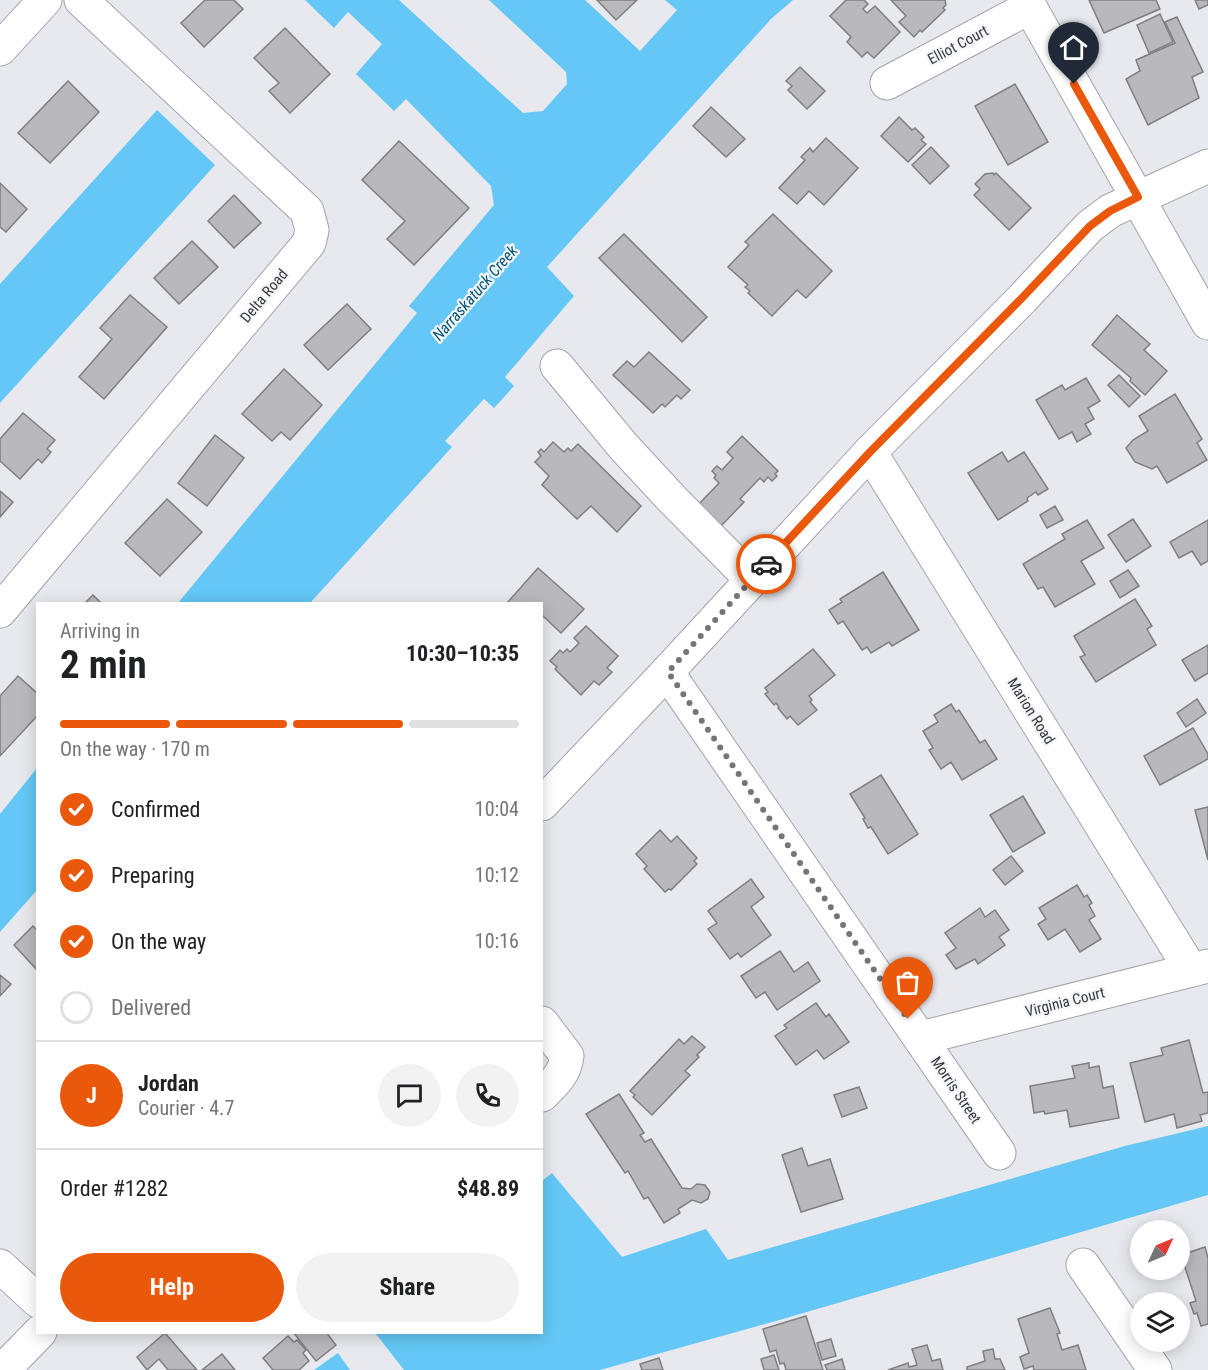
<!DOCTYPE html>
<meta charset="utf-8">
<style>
:root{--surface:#fff;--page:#f2f2f2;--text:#202124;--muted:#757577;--line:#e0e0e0;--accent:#ea580c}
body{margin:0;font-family:"Roboto Condensed",sans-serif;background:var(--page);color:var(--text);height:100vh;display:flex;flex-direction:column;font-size:22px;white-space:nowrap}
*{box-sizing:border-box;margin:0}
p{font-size:20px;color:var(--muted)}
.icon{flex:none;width:33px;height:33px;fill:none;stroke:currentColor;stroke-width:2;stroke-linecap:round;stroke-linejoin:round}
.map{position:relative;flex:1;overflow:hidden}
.sheet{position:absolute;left:36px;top:602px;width:507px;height:732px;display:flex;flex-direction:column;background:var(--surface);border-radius:0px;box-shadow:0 3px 15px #0003}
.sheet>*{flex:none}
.needle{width:39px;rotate:46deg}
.controls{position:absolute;left:1130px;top:1220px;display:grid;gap:12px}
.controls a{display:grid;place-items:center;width:60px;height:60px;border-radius:50%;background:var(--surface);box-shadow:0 3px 15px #0003;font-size:30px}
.pin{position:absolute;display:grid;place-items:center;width:51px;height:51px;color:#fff;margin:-62px -26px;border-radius:50% 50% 50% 0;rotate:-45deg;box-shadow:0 0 6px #0007}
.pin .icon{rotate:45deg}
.courier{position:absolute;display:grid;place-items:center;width:60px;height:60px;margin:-30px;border:4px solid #ea580c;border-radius:50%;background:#fff;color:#222;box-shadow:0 2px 8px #0007}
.headline em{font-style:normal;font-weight:700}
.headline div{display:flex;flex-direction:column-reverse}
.headline{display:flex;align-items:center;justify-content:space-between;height:102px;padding:0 24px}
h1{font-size:39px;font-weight:700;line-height:45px}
.bar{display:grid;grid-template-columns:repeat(4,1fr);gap:9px 6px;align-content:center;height:72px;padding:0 24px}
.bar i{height:8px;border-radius:4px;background:var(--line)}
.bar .current{background:var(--accent)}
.bar p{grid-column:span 4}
.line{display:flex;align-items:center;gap:15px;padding:0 24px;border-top:2px solid var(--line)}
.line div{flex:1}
.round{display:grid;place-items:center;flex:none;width:63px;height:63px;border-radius:32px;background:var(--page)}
ol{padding:0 24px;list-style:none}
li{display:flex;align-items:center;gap:18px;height:66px}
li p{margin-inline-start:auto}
li .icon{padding:6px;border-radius:50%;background:var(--accent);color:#fff;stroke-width:4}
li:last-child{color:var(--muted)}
li i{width:33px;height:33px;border:3px solid var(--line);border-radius:50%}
.cta{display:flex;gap:12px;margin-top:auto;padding:12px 24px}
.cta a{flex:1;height:69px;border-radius:36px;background:var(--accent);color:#fff;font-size:24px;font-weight:700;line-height:69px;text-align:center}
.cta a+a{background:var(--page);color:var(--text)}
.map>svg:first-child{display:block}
.water{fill:#64c7f5}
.building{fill:#b9b8bd;stroke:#7f7e82;stroke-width:1.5}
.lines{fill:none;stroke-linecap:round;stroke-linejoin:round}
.minor-casing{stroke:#a2a4a8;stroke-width:35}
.minor{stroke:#fff;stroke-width:33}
.done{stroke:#757578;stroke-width:6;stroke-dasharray:0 10.8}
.route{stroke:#ea580c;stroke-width:8}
.labels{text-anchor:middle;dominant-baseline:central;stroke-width:4.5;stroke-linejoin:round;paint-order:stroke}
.street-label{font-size:15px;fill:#373739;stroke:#f5f6fb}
.water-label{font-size:16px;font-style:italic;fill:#005775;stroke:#f5f6fb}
</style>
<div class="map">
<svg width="1208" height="1370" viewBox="0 0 1208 1370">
<rect width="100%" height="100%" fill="#e8e9ee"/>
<!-- water -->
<g class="water">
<polygon points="305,0 399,0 523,113 543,111 567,84 566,72 489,0 585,0 640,51 677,10 665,0 793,0 771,19 547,267 574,296 505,377 514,386 494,408 484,399 445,441 452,447 310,603 178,603 417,313 409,306 494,205 491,186 406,99 394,111 356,74 382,44 348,12 334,28"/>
<polygon points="157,110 215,165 0,403 0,284"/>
<polygon points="37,768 37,890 0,932 0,814"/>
<polygon points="1208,1126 1208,1195 776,1321 600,1370 404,1370 376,1334 379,1332 412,1332 416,1334 420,1332 542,1332 542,1181 552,1173 622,1257 706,1229 728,1260 1125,1146"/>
<polygon points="338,1353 350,1370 314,1370"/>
</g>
<!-- building -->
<g class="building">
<polygon points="205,0 234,0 243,9 204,47 181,23"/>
<polygon points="597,0 637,0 616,20"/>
<polygon points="846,0 864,0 868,4 863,9 867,13 875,6 900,32 874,58 867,52 862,57 847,42 851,37 830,16"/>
<polygon points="891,0 945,0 946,5 943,8 945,10 922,32 920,30 914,37 899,22 906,16"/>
<polygon points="1089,0 1156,0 1160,9 1104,33"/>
<polygon points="1195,0 1208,0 1208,5 1199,9"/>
<polygon points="1160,14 1173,42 1149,53 1137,25"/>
<polygon points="1177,17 1203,72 1192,77 1199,98 1148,125 1126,79 1140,71 1136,60 1175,43 1165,22"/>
<polygon points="285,28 330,74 290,113 269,91 279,83 254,58"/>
<polygon points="800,67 825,91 807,109 788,90 792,86 786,81"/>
<polygon points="68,81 99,112 50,163 18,133"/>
<polygon points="1015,84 1048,142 1008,165 975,106"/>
<polygon points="711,107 745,139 726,157 693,126"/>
<polygon points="899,117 912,130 915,128 924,137 921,140 926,144 908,162 881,136"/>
<polygon points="826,138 858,168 824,205 809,191 797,204 779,188 805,160 801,157 810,148 813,152"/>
<polygon points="399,141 469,208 414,265 387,239 405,221 362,180"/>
<polygon points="931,147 949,166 930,184 912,165"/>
<polygon points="993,173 994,175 996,173 1031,208 1009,230 974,195 980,189 975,184 985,174"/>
<polygon points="0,183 27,209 6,232 0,227"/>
<polygon points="234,195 261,223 234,248 208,221"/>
<polygon points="773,214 832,271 806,298 797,290 772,316 748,293 750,291 745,287 748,285 728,267 749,245 745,242"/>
<polygon points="624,234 707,317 682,342 599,258"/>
<polygon points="192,241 218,267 179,304 154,278"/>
<polygon points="130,295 167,327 104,399 79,377 112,339 100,328"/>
<polygon points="347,304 371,329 328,370 304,345"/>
<polygon points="1117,315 1150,344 1144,350 1167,371 1145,395 1130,381 1131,378 1092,345"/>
<polygon points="649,352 690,390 681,399 677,395 665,407 662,404 653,413 613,375 627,361 634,367"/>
<polygon points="284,369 322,405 290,440 281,432 272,441 242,414"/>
<polygon points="1119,375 1140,396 1129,407 1108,385"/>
<polygon points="1086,378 1100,401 1088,408 1094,419 1085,424 1091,434 1077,442 1072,432 1059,439 1036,400 1062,385 1065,390"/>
<polygon points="1175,394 1202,439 1197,443 1207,460 1167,483 1157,466 1152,469 1135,462 1126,448 1133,440 1148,431 1139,416"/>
<polygon points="23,413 55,440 47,449 51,452 42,463 38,459 20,479 0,461 0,439"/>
<polygon points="215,435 244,458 207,506 178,483"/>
<polygon points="742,436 778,471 775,474 777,476 772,481 768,477 764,482 760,478 740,499 744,502 721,526 699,504 719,483 714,478 716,475 712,471 717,466 722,470 733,458 727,452"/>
<polygon points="553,442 564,452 568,448 571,451 578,444 641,506 617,532 591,506 577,519 542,485 549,476 535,462 541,456 538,452 541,449 544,452"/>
<polygon points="1002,452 1008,462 1024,452 1048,489 1038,495 1036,492 1027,498 1028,501 998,520 968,473"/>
<polygon points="0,491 13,502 0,517"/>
<polygon points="167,499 202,532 160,576 125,543"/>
<polygon points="1055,506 1063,520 1047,528 1040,515"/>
<polygon points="1133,519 1151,546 1126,562 1108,535"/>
<polygon points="1087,520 1104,548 1081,561 1095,584 1055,607 1043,587 1038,589 1023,564 1065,539 1062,534"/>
<polygon points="1208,520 1208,561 1201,565 1192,551 1179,558 1170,542"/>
<polygon points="538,568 584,609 561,633 543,616 542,618 542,603 507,603"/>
<polygon points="1128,570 1139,586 1120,598 1110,581"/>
<polygon points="883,572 919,630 892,646 889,642 871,653 867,647 862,650 843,621 838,624 829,610 842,602 840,599"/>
<polygon points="93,595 101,603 85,603"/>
<polygon points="1135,599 1152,626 1147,629 1156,645 1096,682 1080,657 1085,655 1074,636"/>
<polygon points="586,626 618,656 607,668 612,672 599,685 594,681 581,695 555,669 557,667 550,661 560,650 563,653 567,649 570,652 579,643 574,638"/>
<polygon points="1208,645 1208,673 1195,681 1182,660"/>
<polygon points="813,649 835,675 809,696 812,700 810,702 817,710 798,725 790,716 787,719 778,708 779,707 776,703 774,705 765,694 768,692 765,688"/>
<polygon points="18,676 38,694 38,715 0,756 0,696"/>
<polygon points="1197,699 1206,713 1186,727 1177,713"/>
<polygon points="951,704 956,712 959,710 980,743 985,740 997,759 962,780 951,762 941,769 929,750 933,748 923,731 938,722 934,715"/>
<polygon points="1193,728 1208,754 1208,759 1160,785 1144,756"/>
<polygon points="881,775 918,834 888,854 871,827 868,828 863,819 865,818 850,794"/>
<polygon points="1023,796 1045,833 1013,852 990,815"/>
<polygon points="1208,807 1208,860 1195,810"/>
<polygon points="660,830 671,842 677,836 697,858 694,861 697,864 671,890 669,889 665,892 644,869 647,866 636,854"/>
<polygon points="1011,856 1023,871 1005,885 993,870"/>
<polygon points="751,879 764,897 751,907 771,935 741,957 738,953 730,959 708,929 717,923 708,911"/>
<polygon points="1077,885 1084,897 1087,895 1092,903 1089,905 1095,916 1089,920 1101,939 1080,952 1065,929 1048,940 1038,924 1046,919 1039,908"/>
<polygon points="980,908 985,917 995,910 1009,930 999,937 1005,945 978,964 975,959 956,969 946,955 956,948 945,933"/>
<polygon points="33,926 38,931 38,971 14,945"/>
<polygon points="780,951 794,972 808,962 820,981 777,1010 765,992 756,998 741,976"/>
<polygon points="0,975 11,984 0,996"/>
<polygon points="816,1003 826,1017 829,1014 849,1042 824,1059 817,1050 796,1065 775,1036 787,1028 784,1025"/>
<polygon points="692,1036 705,1047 697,1055 699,1057 685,1071 690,1075 652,1115 633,1097 635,1095 630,1091 679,1039 684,1044"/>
<polygon points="1189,1040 1203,1093 1208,1092 1208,1113 1200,1115 1202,1121 1177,1128 1174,1114 1145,1122 1130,1063 1163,1055 1161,1048"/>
<polygon points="1089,1063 1089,1068 1099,1066 1103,1088 1113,1086 1119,1118 1070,1127 1067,1110 1045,1114 1044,1111 1034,1113 1030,1086 1075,1078 1072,1066"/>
<polygon points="859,1087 867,1108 842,1117 834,1095"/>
<polygon points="619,1094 644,1133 640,1135 645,1142 651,1139 682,1188 691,1189 697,1184 705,1185 710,1192 708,1199 701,1203 692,1200 678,1209 680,1213 664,1223 648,1197 644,1199 628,1171 625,1173 586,1114"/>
<polygon points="802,1148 808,1166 830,1159 843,1199 801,1212 782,1155"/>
<polygon points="1205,1247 1208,1258 1208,1324 1201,1326 1197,1313 1194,1314 1190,1303 1196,1301 1181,1255"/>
<polygon points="1050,1308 1060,1333 1057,1334 1062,1350 1078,1345 1086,1370 1034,1370 1033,1366 1024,1369 1020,1357 1029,1353 1018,1319"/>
<polygon points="806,1316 823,1370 786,1370 784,1363 780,1364 776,1350 770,1352 763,1329"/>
<polygon points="293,1332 326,1332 336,1345 316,1361"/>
<polygon points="165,1333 197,1370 168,1370 159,1359 147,1370 137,1357"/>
<polygon points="288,1336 294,1342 297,1340 306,1350 303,1353 309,1361 299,1370 273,1370 263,1358"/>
<polygon points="831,1339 836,1356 822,1360 817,1343"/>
<polygon points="927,1345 932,1361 940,1359 943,1370 888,1370 908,1363 909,1367 917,1365 912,1349"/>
<polygon points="993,1349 995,1359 1000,1359 1005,1370 967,1370 967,1367 985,1361 983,1351"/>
<polygon points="222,1354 235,1370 202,1370"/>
<polygon points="774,1355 779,1370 764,1370 761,1359"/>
<polygon points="659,1358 663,1370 642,1370 640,1364"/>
<polygon points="842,1359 845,1370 827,1370 825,1365"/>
</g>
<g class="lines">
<defs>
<g id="minor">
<polyline points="0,49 45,0"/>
<polyline points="887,83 1030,7 1208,323"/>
<polyline points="557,366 623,446 672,499 752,580"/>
<polyline points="870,452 1191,970"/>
<polyline points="0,611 309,243 312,230 307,211 81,0"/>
<polyline points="667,672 999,1153"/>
<polyline points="542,804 667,672 870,452 1022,299 1090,226 1110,211 1208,166"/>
<path d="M542,1023l25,33c-2,18 -13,27 -25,39"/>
<polyline points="921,1038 1208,966"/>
<polyline points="1083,1265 1155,1370"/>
<polyline points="0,1266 38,1301"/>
<polyline points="3,1370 40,1332"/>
</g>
</defs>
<!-- minor casing -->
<use href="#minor" class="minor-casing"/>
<!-- minor -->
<use href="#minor" class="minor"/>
</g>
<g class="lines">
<!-- done -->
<polyline class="done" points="766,564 668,672 908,1019"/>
<!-- route -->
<polyline class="route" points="766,564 870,452 1022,298 1090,226 1110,211 1138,197 1074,84"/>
</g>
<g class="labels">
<!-- street labels -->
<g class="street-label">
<text transform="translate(958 45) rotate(-28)">Elliot Court</text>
<text transform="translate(264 296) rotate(-50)">Delta Road</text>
<text transform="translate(1031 711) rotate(58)">Marion Road</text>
<text transform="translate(1065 1002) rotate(-14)">Virginia Court</text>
<text transform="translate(956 1090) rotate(56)">Morris Street</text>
</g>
<!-- water labels -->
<g class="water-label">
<text transform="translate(475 293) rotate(-49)">Narraskatuck Creek</text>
</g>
</g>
</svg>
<div class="controls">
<a><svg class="needle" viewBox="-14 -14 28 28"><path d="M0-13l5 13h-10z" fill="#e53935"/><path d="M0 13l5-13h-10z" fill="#757577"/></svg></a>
<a><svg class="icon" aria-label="layers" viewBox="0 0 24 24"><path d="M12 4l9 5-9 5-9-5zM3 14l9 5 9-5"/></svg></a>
</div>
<div class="pin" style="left:908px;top:1019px;background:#ea580c"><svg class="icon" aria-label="bag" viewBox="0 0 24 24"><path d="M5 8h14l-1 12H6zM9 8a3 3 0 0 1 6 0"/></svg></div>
<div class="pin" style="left:1074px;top:84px;background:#1f2937"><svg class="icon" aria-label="home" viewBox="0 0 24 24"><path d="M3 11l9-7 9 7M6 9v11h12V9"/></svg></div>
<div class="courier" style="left:766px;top:564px"><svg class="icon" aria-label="car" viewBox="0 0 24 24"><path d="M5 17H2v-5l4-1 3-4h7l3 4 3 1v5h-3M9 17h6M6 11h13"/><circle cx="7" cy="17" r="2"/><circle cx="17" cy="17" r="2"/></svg></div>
<section class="sheet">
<div class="headline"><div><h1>2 min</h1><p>Arriving in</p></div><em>10:30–10:35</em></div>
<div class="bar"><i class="current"></i><i class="current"></i><i class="current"></i><i></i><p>On the way · 170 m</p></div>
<ol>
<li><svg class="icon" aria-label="check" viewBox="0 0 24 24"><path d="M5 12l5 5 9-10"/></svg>Confirmed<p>10:04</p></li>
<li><svg class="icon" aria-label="check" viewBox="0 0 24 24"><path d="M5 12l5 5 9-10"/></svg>Preparing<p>10:12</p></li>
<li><svg class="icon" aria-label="check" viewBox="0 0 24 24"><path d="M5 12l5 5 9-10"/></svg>On the way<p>10:16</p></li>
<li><i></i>Delivered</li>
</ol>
<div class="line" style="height:108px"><b class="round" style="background:var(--accent);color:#fff">J</b><div><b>Jordan</b><p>Courier · 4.7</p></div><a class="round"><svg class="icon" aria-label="chat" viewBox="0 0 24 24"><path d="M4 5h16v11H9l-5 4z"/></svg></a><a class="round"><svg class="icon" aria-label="phone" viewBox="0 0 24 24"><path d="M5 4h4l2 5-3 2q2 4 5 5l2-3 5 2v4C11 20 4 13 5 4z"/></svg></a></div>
<div class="line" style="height:78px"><div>Order #1282</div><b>$48.89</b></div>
<div class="cta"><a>Help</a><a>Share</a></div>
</section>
</div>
